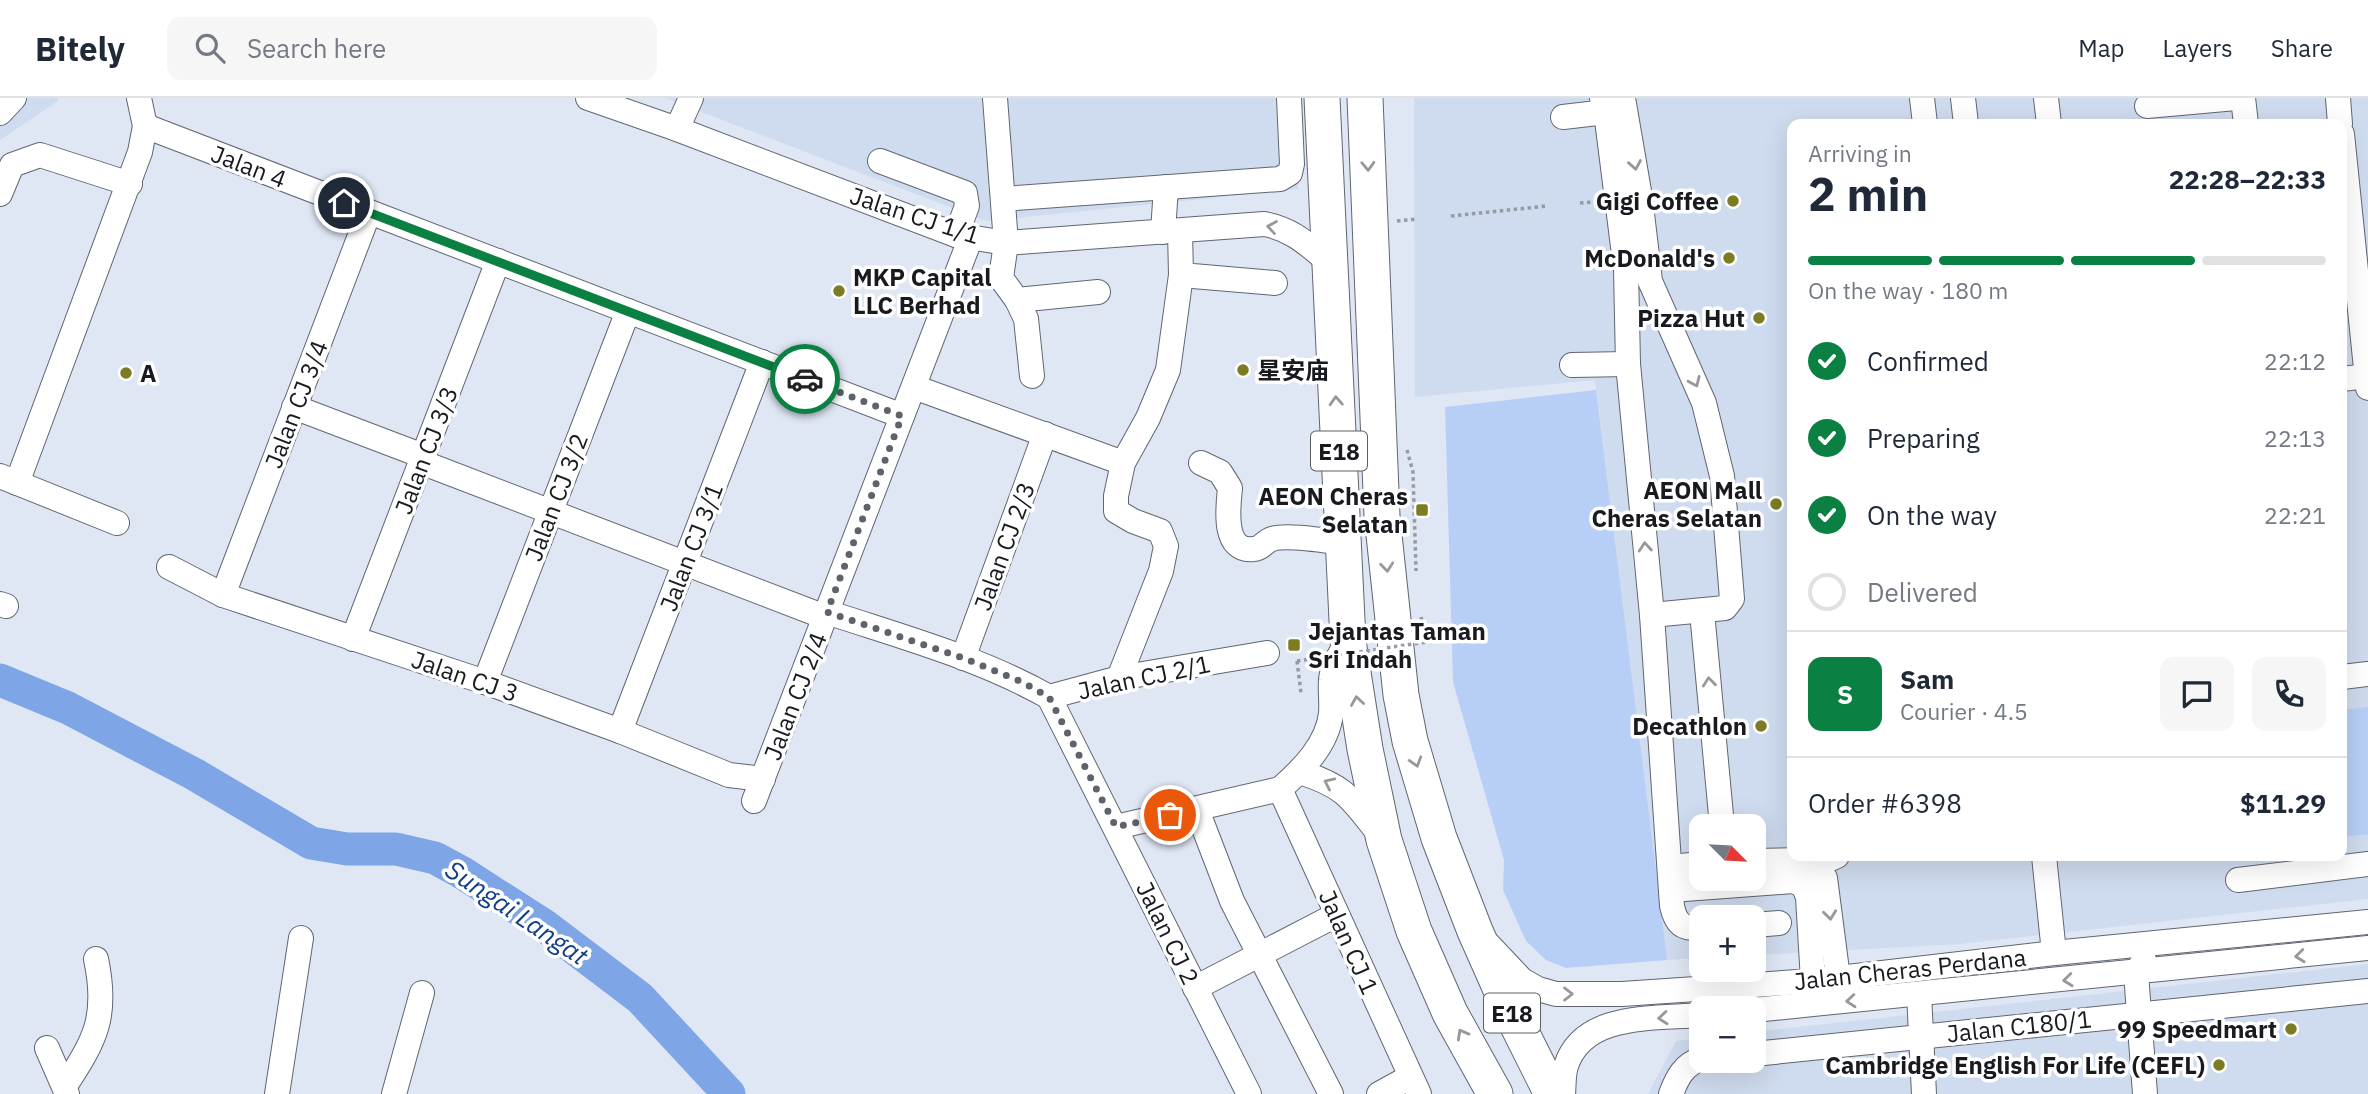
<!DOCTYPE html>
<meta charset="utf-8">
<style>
:root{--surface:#fff;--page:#f6f6f7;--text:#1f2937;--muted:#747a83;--line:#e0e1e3;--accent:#0b8043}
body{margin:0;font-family:"IBM Plex Sans","Noto Sans SC",sans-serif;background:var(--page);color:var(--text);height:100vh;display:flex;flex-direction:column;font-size:26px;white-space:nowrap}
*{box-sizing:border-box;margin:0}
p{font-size:23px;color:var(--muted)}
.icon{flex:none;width:38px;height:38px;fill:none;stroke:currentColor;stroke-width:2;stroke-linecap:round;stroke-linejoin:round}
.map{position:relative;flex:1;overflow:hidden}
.side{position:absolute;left:1787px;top:21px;width:560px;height:742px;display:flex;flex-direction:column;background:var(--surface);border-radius:14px;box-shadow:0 7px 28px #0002}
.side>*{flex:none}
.needle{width:46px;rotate:114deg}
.buttons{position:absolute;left:1689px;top:716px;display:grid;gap:14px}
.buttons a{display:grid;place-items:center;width:77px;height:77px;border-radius:14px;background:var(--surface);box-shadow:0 7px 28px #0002;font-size:35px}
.pin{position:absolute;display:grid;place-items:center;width:60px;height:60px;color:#fff;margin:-30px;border:4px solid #fff;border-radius:50%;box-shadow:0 2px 7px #0007}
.courier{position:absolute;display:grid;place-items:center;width:70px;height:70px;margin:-35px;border:5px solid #0b8043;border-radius:50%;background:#fff;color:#222;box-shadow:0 2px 9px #0007}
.overview em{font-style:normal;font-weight:700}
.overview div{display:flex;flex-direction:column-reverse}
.overview{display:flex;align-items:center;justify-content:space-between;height:119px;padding:0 21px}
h1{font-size:46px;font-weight:700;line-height:52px}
.bar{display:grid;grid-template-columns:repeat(4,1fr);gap:10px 7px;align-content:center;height:84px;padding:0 21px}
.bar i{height:9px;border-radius:5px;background:var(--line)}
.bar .active{background:var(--accent)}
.bar p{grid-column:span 4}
.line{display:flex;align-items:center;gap:18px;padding:0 21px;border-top:2px solid var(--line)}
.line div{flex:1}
.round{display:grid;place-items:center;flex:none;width:74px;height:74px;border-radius:14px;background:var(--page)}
ol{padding:0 21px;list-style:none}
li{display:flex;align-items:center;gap:21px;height:77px}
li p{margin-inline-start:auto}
li .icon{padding:7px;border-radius:50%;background:var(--accent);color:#fff;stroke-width:4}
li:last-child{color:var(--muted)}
li i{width:38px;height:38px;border:4px solid var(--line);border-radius:50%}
header{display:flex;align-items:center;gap:42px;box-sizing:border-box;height:98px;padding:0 35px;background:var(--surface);border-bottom:2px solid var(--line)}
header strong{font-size:33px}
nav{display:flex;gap:38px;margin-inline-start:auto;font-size:24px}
.search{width:490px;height:63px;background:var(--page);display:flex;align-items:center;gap:18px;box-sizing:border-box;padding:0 24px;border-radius:14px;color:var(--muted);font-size:26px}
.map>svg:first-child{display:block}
.built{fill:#cfdbee;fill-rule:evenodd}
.grass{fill:#b7cff7}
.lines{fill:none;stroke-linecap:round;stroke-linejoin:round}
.river{stroke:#7ea5e5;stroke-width:33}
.minor-casing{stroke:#606671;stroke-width:26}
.highway-casing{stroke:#606671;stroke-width:37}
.path{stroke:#959ba5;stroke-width:3.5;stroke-dasharray:3.5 3.5;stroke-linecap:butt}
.minor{stroke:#fff;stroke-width:24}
.highway{stroke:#fff;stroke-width:35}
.path-bridge{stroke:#959ba5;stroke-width:3.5;stroke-dasharray:3.5 3.5;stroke-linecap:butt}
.oneway{stroke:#97989a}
.done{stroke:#5e626a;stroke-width:7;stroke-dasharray:0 12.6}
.route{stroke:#0b8043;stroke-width:9}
.poi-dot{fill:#7b7c24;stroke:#fff;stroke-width:2.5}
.labels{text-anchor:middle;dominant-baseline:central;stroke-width:7;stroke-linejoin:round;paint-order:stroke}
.shield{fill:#fff;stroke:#5d5f62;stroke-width:2}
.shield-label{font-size:23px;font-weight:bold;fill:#181a1f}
.street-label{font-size:24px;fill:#181a1f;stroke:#fff}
.poi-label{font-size:24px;font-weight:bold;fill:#181a1f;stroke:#fff;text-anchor:end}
.water-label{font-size:26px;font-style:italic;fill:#123f89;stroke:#fff}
</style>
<header>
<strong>Bitely</strong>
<div class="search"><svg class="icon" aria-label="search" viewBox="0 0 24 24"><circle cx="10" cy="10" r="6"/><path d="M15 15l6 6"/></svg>Search here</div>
<nav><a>Map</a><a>Layers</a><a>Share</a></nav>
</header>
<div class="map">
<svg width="2368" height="996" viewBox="0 0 2368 996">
<rect width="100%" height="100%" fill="#dfe7f4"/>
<!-- built -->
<g class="built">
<polygon points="0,0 58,0 58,3 0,42"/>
<polygon points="665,0 1291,0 1298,91 986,123"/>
<path d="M1414,0h954v801l-408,45 -206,11v-38h-53v41l-35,2 -71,-580 -180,17zM1792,26h550v732h-550zM1701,728h53v52h-53z"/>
<polygon points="2368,866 2368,996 1648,996 1676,943 1701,940 1701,962 1754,962 1754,934"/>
</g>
<!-- grass -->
<g class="grass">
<polygon points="1596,292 1667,862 1566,870 1546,862 1526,843 1503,792 1504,762 1453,584 1445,309"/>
<polygon points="2368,609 2368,736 2342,739 2342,612"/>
</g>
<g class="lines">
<!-- river -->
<polyline class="river" points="0,582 68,610 194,676 311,745 347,751 396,751 435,760 461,774 545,828 640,900 729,996"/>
<defs>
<g id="minor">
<path d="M588,0l89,31 279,106 50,8 258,-19c28,5 43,20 65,38"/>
<polyline points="995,0 1006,145 1001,180 1017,202 1026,221 1032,278"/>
<polyline points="1623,0 1640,99 1650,183 1704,305 1722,378 1732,501 1725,510 1652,517"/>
<polyline points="1922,0 1925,26"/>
<polyline points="1963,0 1966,26"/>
<polyline points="2046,0 2049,26"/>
<polyline points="2243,0 2246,26"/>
<polyline points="2338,0 2340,26"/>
<polyline points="2147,8 2236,0"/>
<path d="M1606,14l20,158 2,94 24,251 20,291c4,18 10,23 29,22"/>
<polyline points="0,15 14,0"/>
<polyline points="1563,19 1606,14 1602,0"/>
<polyline points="145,28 902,318"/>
<polyline points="677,31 691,0"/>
<polyline points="2342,36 2368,290"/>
<polyline points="880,63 965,95 967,108 956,137"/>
<polyline points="0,96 12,67 40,57 130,86"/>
<polyline points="1003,101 1280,81 1290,75 1292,66 1289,0"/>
<polyline points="1180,133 1181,177 1275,185"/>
<polyline points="1163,134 1166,89"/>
<polyline points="1017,202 1098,194"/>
<polyline points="1572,267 1628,266"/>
<polyline points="2342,281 2368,278"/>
<polyline points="914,289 1123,365"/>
<polyline points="294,309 423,358"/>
<polyline points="421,364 825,519"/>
<path d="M1201,365l19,9 10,16c-2,19 -8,65 24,61 7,0 11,-8 18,-10 15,-5 55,2 72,4"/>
<polyline points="0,378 117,425"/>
<polyline points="17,385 140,54 145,28 139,0"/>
<polyline points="169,469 223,497 485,584 620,633 729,677 763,681"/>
<polyline points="223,497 369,114"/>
<polyline points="0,506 6,508"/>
<path d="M827,514c75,25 153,46 222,85l70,-19 148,-25"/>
<polyline points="1702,514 1722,728"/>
<polyline points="353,541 498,163"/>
<polyline points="963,560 1045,336"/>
<polyline points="2342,579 2368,576"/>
<polyline points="1119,580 1161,473 1166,448 1160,433 1133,423 1116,413 1116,398 1123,365 1148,320 1168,272 1181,177"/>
<polyline points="485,584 628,213"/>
<polyline points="1049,599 1249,996"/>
<polyline points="620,633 762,264"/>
<path d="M1300,674c46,15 50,25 79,62"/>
<polyline points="1280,691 1419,996"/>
<polyline points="754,703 971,139"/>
<polyline points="1197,712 1232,803 1331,996"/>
<path d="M1116,729l164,-38c22,-19 48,-45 51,-76 1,-11 -1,-22 0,-33 1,-15 10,-27 17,-39"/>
<polyline points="2044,758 2054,855"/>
<polyline points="1754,763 1803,762 1817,767 1825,780 1838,880"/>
<polyline points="1817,767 1837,758"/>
<polyline points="1670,769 1701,766"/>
<polyline points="2238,782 2368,766"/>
<polyline points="1671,792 1793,783 1803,787 1808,799 1813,883"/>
<polyline points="1754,827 1779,825"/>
<polyline points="1488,846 1522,882 1538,891 1556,896 1622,896 1813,883 2054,855 2368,824"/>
<polyline points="2144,862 2136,875 2145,996"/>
<polyline points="1195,890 1336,817"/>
<polyline points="1919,896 1924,996"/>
<polyline points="1754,912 2368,850"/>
<polyline points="47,950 67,996"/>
<polyline points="1754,956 2368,893"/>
<path d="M65,988c31,-47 43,-70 31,-127"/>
<polyline points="277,996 301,840"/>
<polyline points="394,996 422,895"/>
<polyline points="1379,996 1410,979"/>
<path d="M1563,996c1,-9 0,-19 3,-28 17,-54 89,-47 135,-51"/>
<path d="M1671,996c6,-16 13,-30 30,-35"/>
</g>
<g id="highway">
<polyline points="1322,0 1348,543 1365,651 1384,742 1414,833 1450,915 1495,996"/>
<polyline points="1365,0 1382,418 1401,597 1410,643 1439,740 1475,833 1511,914 1552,996"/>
</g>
</defs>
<!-- minor casing -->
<use href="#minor" class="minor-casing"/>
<!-- highway casing -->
<use href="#highway" class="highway-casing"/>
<!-- path -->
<g class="path">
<polyline points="1580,105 1595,104"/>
<polyline points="1451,118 1547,108"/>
<polyline points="1397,123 1418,121"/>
<polyline points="1407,352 1413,374 1416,473"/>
<polyline points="1421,519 1427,544"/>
<polyline points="1297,563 1301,595"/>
</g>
<!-- minor -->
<use href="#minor" class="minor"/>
<!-- highway -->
<use href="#highway" class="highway"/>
<!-- path-bridge -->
<polyline class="path-bridge" points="1297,563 1427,544"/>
</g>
<!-- one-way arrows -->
<defs><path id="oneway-chevron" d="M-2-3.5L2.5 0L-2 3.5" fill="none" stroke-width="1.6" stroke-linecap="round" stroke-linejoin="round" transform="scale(1.75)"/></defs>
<g class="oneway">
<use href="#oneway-chevron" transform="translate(1635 67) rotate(80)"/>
<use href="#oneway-chevron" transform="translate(1368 68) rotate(88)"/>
<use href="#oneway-chevron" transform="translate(1272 129) rotate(-171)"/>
<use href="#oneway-chevron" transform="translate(1695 284) rotate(66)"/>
<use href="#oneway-chevron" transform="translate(1336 303) rotate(-93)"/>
<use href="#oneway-chevron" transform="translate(1645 449) rotate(-95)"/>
<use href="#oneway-chevron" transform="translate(1387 469) rotate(84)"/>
<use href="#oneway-chevron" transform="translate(1709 584) rotate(-96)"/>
<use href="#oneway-chevron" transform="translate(1357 603) rotate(-99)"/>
<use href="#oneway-chevron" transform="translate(1416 664) rotate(73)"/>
<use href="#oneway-chevron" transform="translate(1329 685) rotate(-155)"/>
<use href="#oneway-chevron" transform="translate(1830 817) rotate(83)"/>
<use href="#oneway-chevron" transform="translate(2300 858) rotate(174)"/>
<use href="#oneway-chevron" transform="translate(2068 882) rotate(174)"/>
<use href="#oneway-chevron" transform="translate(1568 896)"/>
<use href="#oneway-chevron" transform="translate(1851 903) rotate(175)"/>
<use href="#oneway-chevron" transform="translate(1663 920) rotate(175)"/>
<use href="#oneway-chevron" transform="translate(1462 936) rotate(-119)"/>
</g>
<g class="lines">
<!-- done -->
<polyline class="done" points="805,281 902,318 827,514 963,560 1022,584 1049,599 1116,729 1170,717"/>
<!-- route -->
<polyline class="route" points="344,105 805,281"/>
</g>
<!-- markers -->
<g class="poi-dot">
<circle cx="1733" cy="103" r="7"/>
<circle cx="1729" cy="160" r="7"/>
<circle cx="839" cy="193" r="7"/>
<circle cx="1759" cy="220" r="7"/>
<circle cx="1243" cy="272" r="7"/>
<circle cx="126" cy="275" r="7"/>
<circle cx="1776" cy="406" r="7"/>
<rect x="1415" y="405" width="14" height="14" rx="3.5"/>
<rect x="1287" y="540" width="14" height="14" rx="3.5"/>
<circle cx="1761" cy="628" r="7"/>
<circle cx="2291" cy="931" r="7"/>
<circle cx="2219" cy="967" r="7"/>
</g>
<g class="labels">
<!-- shield labels -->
<g class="shield">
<rect x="1311" y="333.5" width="56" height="39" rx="5"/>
<rect x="1484" y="895.5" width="56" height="39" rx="5"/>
</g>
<g class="shield-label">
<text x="1339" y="353">E18</text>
<text x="1512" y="915">E18</text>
</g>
<!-- street labels -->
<g class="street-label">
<text transform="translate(249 68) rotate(21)">Jalan 4</text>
<text transform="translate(915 117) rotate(18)">Jalan CJ 1/1</text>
<text transform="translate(296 306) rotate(-69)">Jalan CJ 3/4</text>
<text transform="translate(426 352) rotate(-69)">Jalan CJ 3/3</text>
<text transform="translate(556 399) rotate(-69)">Jalan CJ 3/2</text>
<text transform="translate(1004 448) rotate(-70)">Jalan CJ 2/3</text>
<text transform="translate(691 449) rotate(-69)">Jalan CJ 3/1</text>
<text transform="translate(465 578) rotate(19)">Jalan CJ 3</text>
<text transform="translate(1144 579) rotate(-12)">Jalan CJ 2/1</text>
<text transform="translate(795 598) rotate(-69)">Jalan CJ 2/4</text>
<text transform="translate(1168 835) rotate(64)">Jalan CJ 2</text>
<text transform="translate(1349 844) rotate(66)">Jalan CJ 1</text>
<text transform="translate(1910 871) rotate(-6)">Jalan Cheras Perdana</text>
<text transform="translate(2019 928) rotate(-6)">Jalan C180/1</text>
</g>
<!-- poi labels -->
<g class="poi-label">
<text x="1719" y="103">Gigi Coffee</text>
<text x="1715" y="160">McDonald's</text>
<text x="853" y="179" text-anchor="start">MKP Capital<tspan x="853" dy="28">LLC Berhad</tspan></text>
<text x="1745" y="220">Pizza Hut</text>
<text x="1257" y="272" text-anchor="start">星安庙</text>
<text x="140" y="275" text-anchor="start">A</text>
<text x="1762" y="392">AEON Mall<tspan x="1762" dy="28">Cheras Selatan</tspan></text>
<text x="1408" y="398">AEON Cheras<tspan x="1408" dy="28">Selatan</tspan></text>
<text x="1308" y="533" text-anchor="start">Jejantas Taman<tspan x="1308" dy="28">Sri Indah</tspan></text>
<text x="1747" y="628">Decathlon</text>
<text x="2277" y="931">99 Speedmart</text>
<text x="2205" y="967">Cambridge English For Life (CEFL)</text>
</g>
<!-- water labels -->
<g class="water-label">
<text transform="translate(517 814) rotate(34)">Sungai Langat</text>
</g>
</g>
</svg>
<div class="buttons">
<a><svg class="needle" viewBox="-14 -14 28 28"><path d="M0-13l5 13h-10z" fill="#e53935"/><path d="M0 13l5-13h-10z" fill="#747a83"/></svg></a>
<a>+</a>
<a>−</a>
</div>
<div class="pin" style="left:1170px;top:717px;background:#ea580c"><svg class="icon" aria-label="bag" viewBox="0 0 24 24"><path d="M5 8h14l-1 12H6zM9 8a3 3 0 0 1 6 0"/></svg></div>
<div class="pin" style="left:344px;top:105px;background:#1f2937"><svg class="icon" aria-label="home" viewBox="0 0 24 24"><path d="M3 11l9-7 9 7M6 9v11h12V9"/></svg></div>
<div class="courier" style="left:805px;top:281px"><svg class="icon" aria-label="car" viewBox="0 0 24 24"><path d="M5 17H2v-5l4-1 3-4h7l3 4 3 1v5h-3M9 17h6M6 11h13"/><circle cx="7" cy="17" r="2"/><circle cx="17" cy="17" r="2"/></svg></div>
<section class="side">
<div class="overview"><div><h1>2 min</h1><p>Arriving in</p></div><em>22:28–22:33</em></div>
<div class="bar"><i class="active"></i><i class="active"></i><i class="active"></i><i></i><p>On the way · 180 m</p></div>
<ol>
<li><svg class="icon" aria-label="check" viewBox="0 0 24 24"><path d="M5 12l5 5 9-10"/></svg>Confirmed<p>22:12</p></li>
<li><svg class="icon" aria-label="check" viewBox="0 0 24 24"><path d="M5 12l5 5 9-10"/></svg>Preparing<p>22:13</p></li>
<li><svg class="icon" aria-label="check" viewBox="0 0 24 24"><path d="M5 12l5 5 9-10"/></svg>On the way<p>22:21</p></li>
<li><i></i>Delivered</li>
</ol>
<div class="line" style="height:126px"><b class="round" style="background:var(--accent);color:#fff">S</b><div><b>Sam</b><p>Courier · 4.5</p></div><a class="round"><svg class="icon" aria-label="chat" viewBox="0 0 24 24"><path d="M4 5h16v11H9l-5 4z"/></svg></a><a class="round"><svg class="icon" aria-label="phone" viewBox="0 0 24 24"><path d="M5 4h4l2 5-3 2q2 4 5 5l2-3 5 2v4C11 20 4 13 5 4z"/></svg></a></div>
<div class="line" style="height:91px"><div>Order #6398</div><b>$11.29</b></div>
</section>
</div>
